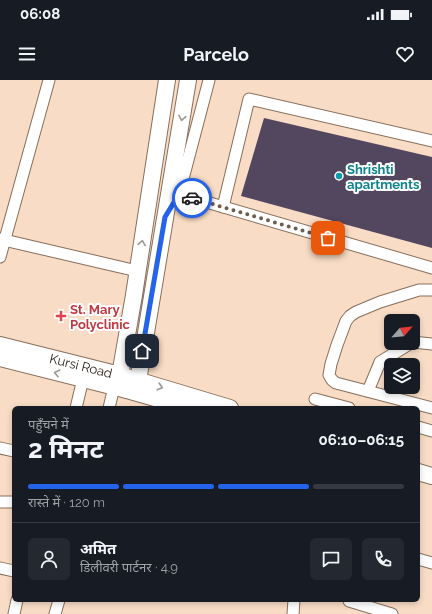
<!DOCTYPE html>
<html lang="hi">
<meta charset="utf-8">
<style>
:root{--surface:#171b24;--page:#242831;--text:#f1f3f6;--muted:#9ea1a6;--line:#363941;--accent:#2563eb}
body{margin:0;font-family:Raleway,"Noto Sans Devanagari",sans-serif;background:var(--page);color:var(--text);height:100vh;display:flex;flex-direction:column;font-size:15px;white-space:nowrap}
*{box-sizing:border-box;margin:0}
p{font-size:13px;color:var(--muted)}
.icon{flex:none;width:22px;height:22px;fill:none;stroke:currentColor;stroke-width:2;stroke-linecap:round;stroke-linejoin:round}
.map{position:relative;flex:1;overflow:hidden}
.side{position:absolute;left:12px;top:326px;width:408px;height:196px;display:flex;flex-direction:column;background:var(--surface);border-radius:6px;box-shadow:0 2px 6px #0003}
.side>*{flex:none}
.needle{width:26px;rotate:63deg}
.fabs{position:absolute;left:384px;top:234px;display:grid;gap:8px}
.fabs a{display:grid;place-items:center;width:36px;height:36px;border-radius:6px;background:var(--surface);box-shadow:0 2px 6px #0003;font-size:20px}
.pin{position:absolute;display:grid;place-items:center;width:34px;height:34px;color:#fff;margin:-17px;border-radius:8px;box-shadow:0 2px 6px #0006}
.courier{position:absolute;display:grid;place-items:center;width:40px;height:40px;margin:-20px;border:3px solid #2563eb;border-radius:50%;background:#fff;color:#222;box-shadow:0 1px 5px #0007}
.head em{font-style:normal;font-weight:700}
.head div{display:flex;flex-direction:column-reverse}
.head{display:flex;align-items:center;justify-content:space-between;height:68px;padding:0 16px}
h1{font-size:26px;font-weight:700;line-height:30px}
.bar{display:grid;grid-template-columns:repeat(4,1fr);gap:6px 4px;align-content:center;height:48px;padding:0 16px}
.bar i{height:5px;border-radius:3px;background:var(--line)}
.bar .selected{background:var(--accent)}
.bar p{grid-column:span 4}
.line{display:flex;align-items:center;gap:10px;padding:0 16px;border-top:1px solid var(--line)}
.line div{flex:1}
.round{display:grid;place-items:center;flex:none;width:42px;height:42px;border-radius:6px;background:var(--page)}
.status{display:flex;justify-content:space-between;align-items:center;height:28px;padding:0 20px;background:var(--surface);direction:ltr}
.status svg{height:11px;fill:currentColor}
header{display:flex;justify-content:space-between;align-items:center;height:52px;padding:0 16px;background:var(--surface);font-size:18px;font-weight:700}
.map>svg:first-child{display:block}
.building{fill:#53465f}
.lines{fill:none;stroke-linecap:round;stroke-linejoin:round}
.street-casing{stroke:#886f5b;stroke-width:13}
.secondary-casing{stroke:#886f5b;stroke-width:18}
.street{stroke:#fff;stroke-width:11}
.secondary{stroke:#fff;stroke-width:16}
.oneway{stroke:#9c9893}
.done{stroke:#6e5d4f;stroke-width:4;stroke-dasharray:0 7.2}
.route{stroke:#2563eb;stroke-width:5}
.culture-dot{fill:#0f9aa8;stroke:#fff;stroke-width:1.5}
.health-dot{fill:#e0444e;stroke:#fff;stroke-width:1.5}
.labels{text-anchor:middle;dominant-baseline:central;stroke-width:4;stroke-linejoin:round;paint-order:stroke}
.culture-label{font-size:13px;font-weight:bold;fill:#0d838f;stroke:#fff;text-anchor:start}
.health-label{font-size:13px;font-weight:bold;fill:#be3a42;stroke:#fff;text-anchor:start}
.street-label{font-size:13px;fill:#231910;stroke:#fff}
</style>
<div class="status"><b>06:08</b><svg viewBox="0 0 49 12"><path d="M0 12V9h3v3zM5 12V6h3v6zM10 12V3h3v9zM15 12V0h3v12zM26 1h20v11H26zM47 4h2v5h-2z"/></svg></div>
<header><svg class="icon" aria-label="menu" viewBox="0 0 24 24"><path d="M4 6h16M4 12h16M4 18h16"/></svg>Parcelo<svg class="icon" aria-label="heart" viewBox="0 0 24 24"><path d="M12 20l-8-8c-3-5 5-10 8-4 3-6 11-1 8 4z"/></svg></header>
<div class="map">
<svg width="432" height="534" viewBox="0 0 432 534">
<rect width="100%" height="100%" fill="#f8dcc5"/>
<!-- building -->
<polygon class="building" points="264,38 432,77 432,168 241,116"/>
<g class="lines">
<defs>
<g id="street">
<polyline points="179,114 432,188"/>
<polyline points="175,120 179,114 209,0"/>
<polyline points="223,127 249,19 432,61"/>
<polyline points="0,159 137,191"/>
<polyline points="0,177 49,0"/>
<polyline points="432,210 419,210 380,222 356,232 350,236 346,241 337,265 331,284 329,295 332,300 336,303 432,328"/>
<polyline points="413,262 432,264"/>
<polyline points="368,311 380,282 411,263"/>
<polyline points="315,319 349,328"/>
<polyline points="76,328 83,299"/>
<polyline points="109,328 114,307"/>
<polyline points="418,347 432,351"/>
<polyline points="0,368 14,371"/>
<polyline points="0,422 14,422"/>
<polyline points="418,479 432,483"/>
<polyline points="0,488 14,491"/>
<polyline points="349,521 392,534"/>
<polyline points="14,534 17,520"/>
<polyline points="55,534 59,520"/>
<polyline points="293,534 294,520"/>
</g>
<g id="secondary">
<polyline points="167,0 134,215 120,295 127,310 138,301 188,0"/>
<polyline points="0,265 120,295 230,328"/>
<polyline points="0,278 127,310 190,328"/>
<polyline points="418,392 432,396"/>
</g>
</defs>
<!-- street casing -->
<use href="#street" class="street-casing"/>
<!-- secondary casing -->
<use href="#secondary" class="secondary-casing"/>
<!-- street -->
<use href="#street" class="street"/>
<!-- secondary -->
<use href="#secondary" class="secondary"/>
</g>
<!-- one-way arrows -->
<defs><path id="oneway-chevron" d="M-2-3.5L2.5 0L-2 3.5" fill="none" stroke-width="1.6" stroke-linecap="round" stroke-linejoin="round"/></defs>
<g class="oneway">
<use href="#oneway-chevron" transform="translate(182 38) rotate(100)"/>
<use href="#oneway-chevron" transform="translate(142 163) rotate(-81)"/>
<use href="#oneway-chevron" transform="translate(57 293) rotate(-166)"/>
<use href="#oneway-chevron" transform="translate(160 307) rotate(16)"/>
</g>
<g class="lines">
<!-- done -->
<polyline class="done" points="192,118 328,158"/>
<!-- route -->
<polyline class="route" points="142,271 165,137 179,114 192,118"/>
</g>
<!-- markers -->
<circle class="culture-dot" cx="339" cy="96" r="4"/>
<path class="health-dot" d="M59 230h4v4h4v4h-4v4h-4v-4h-4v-4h4z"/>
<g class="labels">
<!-- culture labels -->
<g class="culture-label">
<text x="347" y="89">Shrishti<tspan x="347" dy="15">apartments</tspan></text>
</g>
<!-- health labels -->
<g class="health-label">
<text x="70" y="229">St. Mary<tspan x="70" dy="15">Polyclinic</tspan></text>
</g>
<!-- street labels -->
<g class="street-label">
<text transform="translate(81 286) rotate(14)">Kursi Road</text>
</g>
</g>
</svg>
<div class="fabs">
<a><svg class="needle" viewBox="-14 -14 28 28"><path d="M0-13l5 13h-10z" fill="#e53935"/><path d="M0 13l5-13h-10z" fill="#9ea1a6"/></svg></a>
<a><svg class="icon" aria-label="layers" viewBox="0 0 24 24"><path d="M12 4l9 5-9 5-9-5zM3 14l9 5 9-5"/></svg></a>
</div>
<div class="pin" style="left:328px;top:158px;background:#ea580c"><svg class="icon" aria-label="bag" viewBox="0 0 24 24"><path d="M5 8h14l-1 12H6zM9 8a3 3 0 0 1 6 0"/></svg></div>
<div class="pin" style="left:142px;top:271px;background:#1f2937"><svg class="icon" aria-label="home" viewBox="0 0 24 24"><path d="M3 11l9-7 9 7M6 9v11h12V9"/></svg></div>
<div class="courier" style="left:192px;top:118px"><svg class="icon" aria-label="car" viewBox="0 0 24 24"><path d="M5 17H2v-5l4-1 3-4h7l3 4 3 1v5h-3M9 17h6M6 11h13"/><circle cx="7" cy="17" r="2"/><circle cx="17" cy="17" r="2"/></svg></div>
<section class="side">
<div class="head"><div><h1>2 मिनट</h1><p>पहुँचने में</p></div><em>06:10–06:15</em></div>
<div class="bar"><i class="selected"></i><i class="selected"></i><i class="selected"></i><i></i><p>रास्ते में · 120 m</p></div>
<div class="line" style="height:72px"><a class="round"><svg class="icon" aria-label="person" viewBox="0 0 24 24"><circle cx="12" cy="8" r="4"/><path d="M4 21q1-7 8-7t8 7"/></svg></a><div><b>अमित</b><p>डिलीवरी पार्टनर · 4.9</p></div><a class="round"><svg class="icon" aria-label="chat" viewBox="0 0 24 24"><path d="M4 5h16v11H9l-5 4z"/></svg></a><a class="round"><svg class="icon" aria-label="phone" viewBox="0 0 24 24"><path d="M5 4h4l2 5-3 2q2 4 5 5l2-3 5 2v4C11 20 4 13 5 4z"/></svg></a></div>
</section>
</div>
